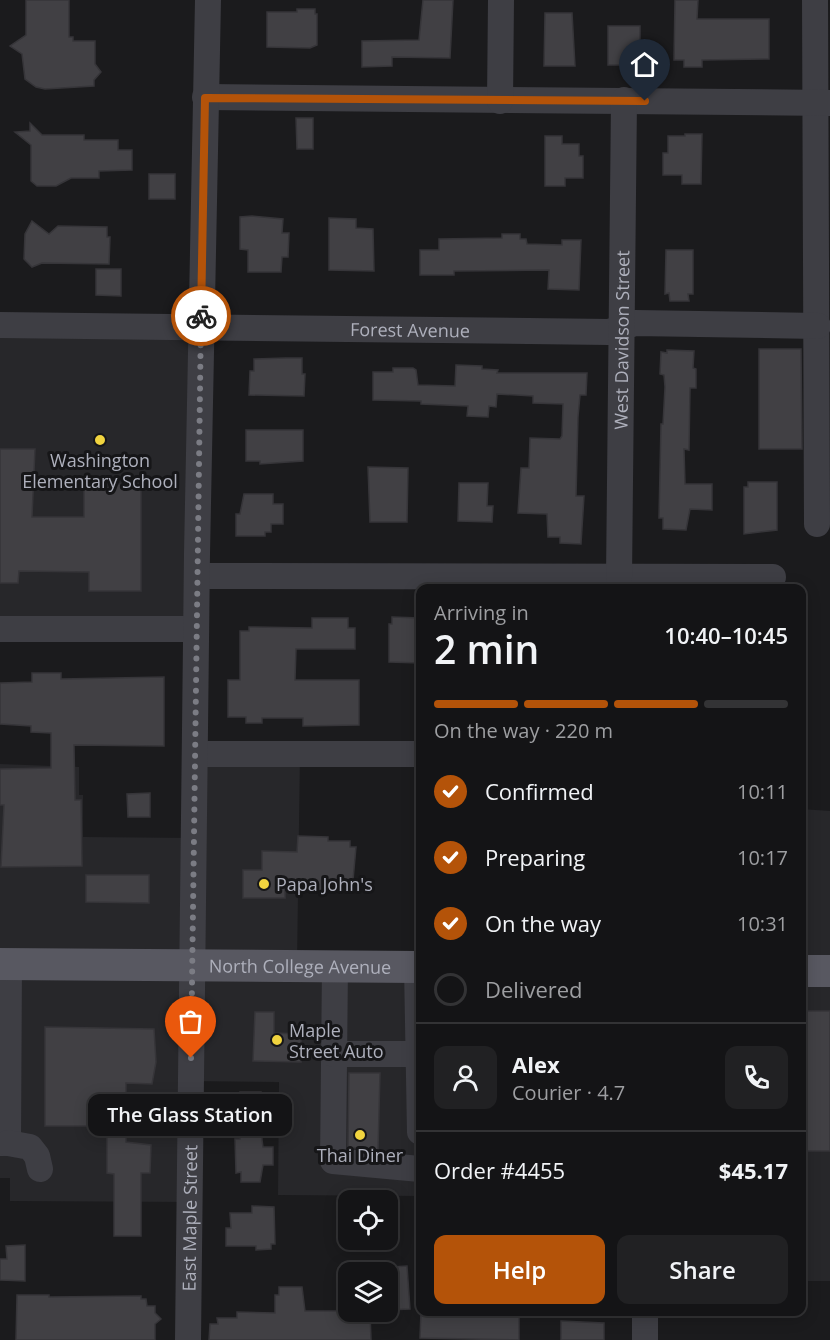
<!DOCTYPE html>
<meta charset="utf-8">
<style>
:root{--surface:#141416;--page:#212123;--text:#f1f3f6;--muted:#9d9ea1;--line:#333335;--accent:#b45309}
body{margin:0;font-family:"Open Sans",sans-serif;background:var(--page);color:var(--text);height:100vh;display:flex;flex-direction:column;font-size:22px;white-space:nowrap}
*{box-sizing:border-box;margin:0}
p{font-size:20px;color:var(--muted)}
.icon{flex:none;width:33px;height:33px;fill:none;stroke:currentColor;stroke-width:2;stroke-linecap:round;stroke-linejoin:round}
.map{position:relative;flex:1;overflow:hidden}
.side{position:absolute;left:416px;top:584px;width:390px;height:732px;display:flex;flex-direction:column;background:var(--surface);border-radius:12px;box-shadow:0 3px 15px #0003,0 0 0 2px var(--line)}
.side>*{flex:none}
.buttons{position:absolute;left:338px;top:1190px;display:grid;gap:12px}
.buttons a{display:grid;place-items:center;width:60px;height:60px;border-radius:12px;background:var(--surface);box-shadow:0 3px 15px #0003,0 0 0 2px var(--line);font-size:30px}
.pin{position:absolute;display:grid;place-items:center;width:51px;height:51px;color:#fff;margin:-62px -26px;border-radius:50% 50% 50% 0;rotate:-45deg;box-shadow:0 0 6px #0007}
.pin .icon{rotate:45deg}
.courier{position:absolute;display:grid;place-items:center;width:60px;height:60px;margin:-30px;border:4px solid #b45309;border-radius:50%;background:#fff;color:#222;box-shadow:0 2px 8px #0007}
.bubble{position:absolute;height:42px;border-radius:12px;background:var(--surface);box-shadow:0 3px 15px #0003,0 0 0 2px var(--line);font-size:20px;font-weight:600;line-height:42px;text-align:center}
.head em{font-style:normal;font-weight:600}
.head div{display:flex;flex-direction:column-reverse}
.head{display:flex;align-items:center;justify-content:space-between;height:102px;padding:0 18px}
h1{font-size:39px;font-weight:600;line-height:45px}
.bar{display:grid;grid-template-columns:repeat(4,1fr);gap:9px 6px;align-content:center;height:72px;padding:0 18px}
.bar i{height:8px;border-radius:4px;background:var(--line)}
.bar .on{background:var(--accent)}
.bar p{grid-column:span 4}
.line{display:flex;align-items:center;gap:15px;padding:0 18px;border-top:2px solid var(--line)}
.line div{flex:1}
.round{display:grid;place-items:center;flex:none;width:63px;height:63px;border-radius:12px;background:var(--page)}
ol{padding:0 18px;list-style:none}
li{display:flex;align-items:center;gap:18px;height:66px}
li p{margin-inline-start:auto}
li .icon{padding:6px;border-radius:50%;background:var(--accent);color:#fff;stroke-width:4}
li:last-child{color:var(--muted)}
li i{width:33px;height:33px;border:3px solid var(--line);border-radius:50%}
.action{display:flex;gap:12px;margin-top:auto;padding:12px 18px}
.action a{flex:1;height:69px;border-radius:12px;background:var(--accent);color:#fff;font-size:24px;font-weight:600;line-height:69px;text-align:center}
.action a+a{background:var(--page);color:var(--text)}
.map>svg:first-child{display:block}
.built{fill:#27272a}
.building{fill:#414044;stroke:#363539;stroke-width:1.5}
.lines{fill:none;stroke-linecap:round;stroke-linejoin:round}
.minor{stroke:#3e3e44;stroke-width:26}
.major{stroke:#585861;stroke-width:32}
.done{stroke:#7b7c84;stroke-width:6;stroke-dasharray:0 10.8}
.route{stroke:#b45309;stroke-width:8}
.poi-dot{fill:#f1d43f;stroke:#161618;stroke-width:2}
.labels{text-anchor:middle;dominant-baseline:central;stroke-width:6;stroke-linejoin:round;paint-order:stroke}
.street-label{font-size:18px;fill:#aeb0bc;stroke:#161618}
.poi-label{font-size:18px;fill:#aeb0bc;stroke:#161618}
</style>
<div class="map">
<svg width="830" height="1340" viewBox="0 0 830 1340">
<rect width="100%" height="100%" fill="#1b1b1d"/>
<!-- built -->
<g class="built">
<polygon points="0,325 201,326 196,629 0,629"/>
<polygon points="195,754 300,754 297,965 420,967 420,1196 278,1195 279,1082 191,1081 190,1202 10,1201 10,1178 0,1178 0,764 79,767 79,795 83,795 83,837 193,838"/>
<polygon points="801,809 830,811 830,1281 801,1281"/>
</g>
<!-- building -->
<g class="building">
<polygon points="26,0 69,0 69,37 73,37 73,41 95,41 95,64 101,72 94,80 94,86 45,89 36,87 25,79 22,54 10,46 26,35"/>
<polygon points="423,0 453,0 450,58 392,57 392,66 362,67 362,41 419,40"/>
<polygon points="675,0 698,0 697,19 769,19 769,59 702,60 702,67 684,67 684,60 674,60"/>
<polygon points="297,9 315,9 315,14 317,14 317,45 310,48 267,47 267,12 297,12"/>
<polygon points="545,13 572,13 575,66 544,66"/>
<rect x="608" y="26" width="32" height="39"/>
<polygon points="296,118 313,118 313,149 297,149"/>
<polygon points="30,123 42,135 84,135 84,140 118,140 118,150 132,150 132,170 99,171 99,178 71,178 56,186 37,186 31,181 31,145 15,132 30,131"/>
<polygon points="685,134 702,134 701,184 682,184 682,175 663,175 663,153 668,153 668,136 685,136"/>
<polygon points="545,136 562,136 562,144 579,144 579,156 583,156 583,178 565,178 565,186 545,186"/>
<rect x="149" y="174" width="26" height="25"/>
<polygon points="252,216 283,219 282,233 289,233 288,257 282,257 281,272 248,272 248,250 240,249 240,217"/>
<polygon points="329,218 356,219 356,228 373,229 374,271 329,270"/>
<polygon points="32,221 49,234 58,226 107,227 107,237 110,237 109,264 42,263 32,267 24,259 25,234"/>
<polygon points="502,234 520,234 520,239 526,239 527,244 562,245 562,240 581,240 579,290 548,289 549,270 454,271 454,275 420,275 420,250 439,250 439,239 502,238"/>
<polygon points="666,250 693,250 693,294 688,294 689,301 670,301 669,293 665,294"/>
<polygon points="96,269 121,269 121,296 96,295"/>
<polygon points="759,349 801,349 802,449 759,449"/>
<polygon points="667,350 694,351 693,368 696,369 696,388 690,388 689,450 684,449 685,484 712,484 712,510 690,509 686,530 663,529 663,518 659,518 661,424 663,424 665,387 664,375 660,374 661,352 667,353"/>
<polygon points="286,358 302,358 302,374 305,374 304,396 249,395 250,371 254,371 254,359"/>
<polygon points="456,365 482,366 482,369 498,370 497,373 587,373 586,395 580,395 578,417 576,496 584,496 581,544 560,543 560,537 548,537 547,514 518,513 521,468 529,468 530,438 560,439 562,436 563,404 533,403 533,396 497,394 496,407 489,406 488,417 467,416 468,406 421,404 421,401 373,400 373,372 393,372 393,368 413,368 416,370 418,385 455,386"/>
<polygon points="246,430 303,430 303,461 260,464 260,461 246,461"/>
<polygon points="0,449 35,449 32,517 84,517 84,488 115,488 115,484 141,484 141,591 89,591 89,572 19,571 18,583 0,583"/>
<polygon points="368,467 408,468 407,522 370,522"/>
<polygon points="748,482 777,482 777,530 744,534 744,487 748,487"/>
<polygon points="459,483 488,483 487,506 493,506 492,522 458,521"/>
<polygon points="244,494 273,494 273,504 283,504 283,524 271,524 271,532 265,532 265,536 236,536 236,514 240,514"/>
<polygon points="392,617 420,618 420,663 389,662 389,624 392,624"/>
<polygon points="312,618 348,618 348,628 355,628 355,649 296,649 295,680 359,680 359,725 303,726 303,718 262,718 262,723 246,723 246,717 228,717 228,680 240,680 240,631 249,631 249,627 312,628"/>
<polygon points="32,673 61,673 61,679 164,677 164,746 74,745 75,800 81,800 82,866 1,867 4,805 0,805 0,769 51,768 51,733 31,732 31,726 0,724 0,683 32,682"/>
<polygon points="150,793 150,817 128,817 127,794"/>
<polygon points="298,836 328,837 328,841 350,841 350,847 356,847 352,891 285,891 285,898 243,898 243,870 262,870 262,851 297,852"/>
<polygon points="86,875 149,875 149,903 86,902"/>
<rect x="801" y="1011" width="29" height="140"/>
<polygon points="255,1012 274,1012 274,1033 301,1034 301,1062 253,1061"/>
<polygon points="45,1027 154,1029 156,1062 152,1084 126,1083 126,1142 151,1145 150,1173 141,1173 141,1236 114,1236 114,1174 107,1173 107,1126 45,1126"/>
<polygon points="349,1073 380,1073 378,1150 348,1147"/>
<polygon points="240,1092 261,1092 262,1140 263,1147 273,1147 273,1165 263,1165 260,1182 241,1182 241,1172 236,1173 235,1139 240,1139"/>
<polygon points="252,1206 274,1207 275,1244 271,1244 271,1249 256,1250 256,1246 226,1246 226,1228 231,1228 230,1213 252,1213"/>
<polygon points="25,1245 25,1281 0,1280 0,1259 7,1259 6,1246"/>
<polygon points="407,1266 410,1309 387,1310 387,1277 392,1277 392,1267"/>
<polygon points="279,1287 302,1287 305,1311 370,1311 371,1340 209,1340 210,1324 218,1324 217,1318 237,1318 237,1312 275,1313 275,1295 279,1295"/>
<polygon points="17,1295 49,1295 49,1297 141,1296 141,1299 146,1299 147,1306 155,1306 155,1313 161,1319 155,1324 155,1340 16,1340"/>
<polygon points="421,1311 481,1315 481,1311 506,1311 506,1316 519,1316 519,1340 420,1338"/>
<polygon points="561,1321 604,1323 604,1340 561,1340"/>
</g>
<g class="lines">
<!-- minor -->
<g class="minor">
<polyline points="815,0 817,524"/>
<polyline points="205,97 830,103"/>
<polyline points="500,101 501,0"/>
<path id="s1" d="M0,325l609,7 26,-9 183,3"/>
<polyline points="197,576 773,577"/>
<path id="s2" d="M619,578l5,-478"/>
<polyline points="0,629 196,629"/>
<polyline points="195,754 420,754"/>
<polyline points="335,966 333,1161 420,1169"/>
<polyline points="417,967 420,1132"/>
<polyline points="334,1054 418,1054"/>
<polyline points="0,1143 8,1143 9,964"/>
<polyline points="8,1143 30,1147 37,1156 40,1169"/>
<path id="s3" d="M188,1340l9,-786 11,-554"/>
<polyline points="645,1340 645,1311"/>
</g>
<!-- major -->
<g class="major">
<path id="s4" d="M0,964l420,3"/>
<polyline points="801,971 830,971"/>
</g>
</g>
<g class="lines">
<!-- done -->
<polyline class="done" points="191,1058 201,316"/>
<!-- route -->
<polyline class="route" points="201,316 205,98 645,101"/>
</g>
<!-- markers -->
<g class="poi-dot">
<circle cx="100" cy="440" r="6"/>
<circle cx="264" cy="884" r="6"/>
<circle cx="277" cy="1040" r="6"/>
<circle cx="360" cy="1135" r="6"/>
</g>
<g class="labels">
<!-- street labels -->
<g class="street-label">
<text stroke="none"><textPath href="#s1" startOffset="410">Forest Avenue</textPath></text>
<text stroke="none"><textPath href="#s2" startOffset="238">West Davidson Street</textPath></text>
<text stroke="none"><textPath href="#s4" startOffset="300">North College Avenue</textPath></text>
<text stroke="none"><textPath href="#s3" startOffset="122">East Maple Street</textPath></text>
</g>
<!-- poi labels -->
<g class="poi-label">
<text x="100" y="460">Washington<tspan x="100" dy="21">Elementary School</tspan></text>
<text x="276" y="884" text-anchor="start">Papa John's</text>
<text x="289" y="1030" text-anchor="start">Maple<tspan x="289" dy="21">Street Auto</tspan></text>
<text x="360" y="1155">Thai Diner</text>
</g>
</g>
</svg>
<div class="buttons">
<a><svg class="icon" aria-label="locate" viewBox="0 0 24 24"><circle cx="12" cy="12" r="6"/><path d="M12 2v4M12 18v4M2 12h4M18 12h4"/></svg></a>
<a><svg class="icon" aria-label="layers" viewBox="0 0 24 24"><path d="M12 4l9 5-9 5-9-5zM3 14l9 5 9-5"/></svg></a>
</div>
<div class="pin" style="left:191px;top:1058px;background:#ea580c"><svg class="icon" aria-label="bag" viewBox="0 0 24 24"><path d="M5 8h14l-1 12H6zM9 8a3 3 0 0 1 6 0"/></svg></div>
<div class="pin" style="left:645px;top:101px;background:#1f2937"><svg class="icon" aria-label="home" viewBox="0 0 24 24"><path d="M3 11l9-7 9 7M6 9v11h12V9"/></svg></div>
<div class="courier" style="left:201px;top:316px"><svg class="icon" aria-label="bike" viewBox="0 0 24 24"><circle cx="6" cy="16" r="4"/><circle cx="18" cy="16" r="4"/><path d="M6 16l4-8h5l3 8M10 8l3 8H6M13 5h3"/></svg></div>
<div class="bubble" style="left:88px;top:1094px;width:204px">The Glass Station</div>
<section class="side">
<div class="head"><div><h1>2 min</h1><p>Arriving in</p></div><em>10:40–10:45</em></div>
<div class="bar"><i class="on"></i><i class="on"></i><i class="on"></i><i></i><p>On the way · 220 m</p></div>
<ol>
<li><svg class="icon" aria-label="check" viewBox="0 0 24 24"><path d="M5 12l5 5 9-10"/></svg>Confirmed<p>10:11</p></li>
<li><svg class="icon" aria-label="check" viewBox="0 0 24 24"><path d="M5 12l5 5 9-10"/></svg>Preparing<p>10:17</p></li>
<li><svg class="icon" aria-label="check" viewBox="0 0 24 24"><path d="M5 12l5 5 9-10"/></svg>On the way<p>10:31</p></li>
<li><i></i>Delivered</li>
</ol>
<div class="line" style="height:108px"><a class="round"><svg class="icon" aria-label="person" viewBox="0 0 24 24"><circle cx="12" cy="8" r="4"/><path d="M4 21q1-7 8-7t8 7"/></svg></a><div><b>Alex</b><p>Courier · 4.7</p></div><a class="round"><svg class="icon" aria-label="phone" viewBox="0 0 24 24"><path d="M5 4h4l2 5-3 2q2 4 5 5l2-3 5 2v4C11 20 4 13 5 4z"/></svg></a></div>
<div class="line" style="height:78px"><div>Order #4455</div><b>$45.17</b></div>
<div class="action"><a>Help</a><a>Share</a></div>
</section>
</div>
